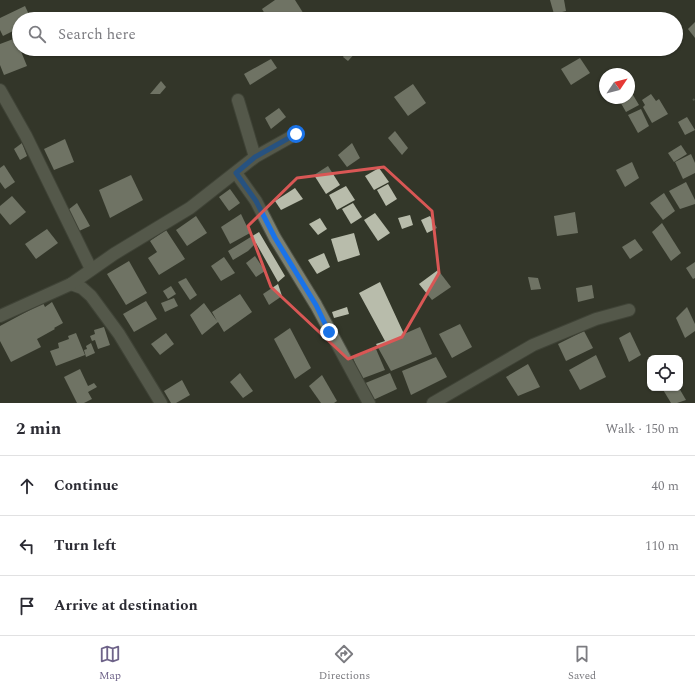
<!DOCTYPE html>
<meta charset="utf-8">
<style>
:root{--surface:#fff;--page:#f2f2f3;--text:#2b2b33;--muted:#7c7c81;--line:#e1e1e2;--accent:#6e6389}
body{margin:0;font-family:Spectral,serif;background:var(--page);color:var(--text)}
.controls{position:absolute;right:12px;bottom:12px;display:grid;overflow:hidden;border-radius:8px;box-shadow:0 1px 3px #0004}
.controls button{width:36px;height:36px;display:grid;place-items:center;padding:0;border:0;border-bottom:1px solid var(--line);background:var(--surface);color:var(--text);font:20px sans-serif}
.compass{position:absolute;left:599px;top:68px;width:36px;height:36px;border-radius:50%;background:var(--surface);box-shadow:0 1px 3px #0004;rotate:55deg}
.stop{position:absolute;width:12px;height:12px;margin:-9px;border:3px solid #1a73e8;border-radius:50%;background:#fff}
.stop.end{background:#1a73e8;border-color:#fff;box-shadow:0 1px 4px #0008}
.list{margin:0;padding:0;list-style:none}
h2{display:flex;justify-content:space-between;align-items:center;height:52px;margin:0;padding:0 16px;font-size:17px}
h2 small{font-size:13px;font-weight:400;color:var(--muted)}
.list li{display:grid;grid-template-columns:26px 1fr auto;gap:12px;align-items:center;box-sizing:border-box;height:60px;padding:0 16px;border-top:1px solid var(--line)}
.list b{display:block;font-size:15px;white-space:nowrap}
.list em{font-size:13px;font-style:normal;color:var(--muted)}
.icon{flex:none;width:22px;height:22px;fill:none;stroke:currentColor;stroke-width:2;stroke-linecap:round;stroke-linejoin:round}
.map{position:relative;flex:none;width:695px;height:403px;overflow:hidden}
.search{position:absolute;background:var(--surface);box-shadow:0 1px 3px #0004;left:12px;right:12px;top:12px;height:44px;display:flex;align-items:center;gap:10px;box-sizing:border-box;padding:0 14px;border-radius:22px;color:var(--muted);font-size:15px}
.sheet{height:232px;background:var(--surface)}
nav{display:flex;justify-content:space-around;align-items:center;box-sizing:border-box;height:56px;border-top:1px solid var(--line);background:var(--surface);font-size:11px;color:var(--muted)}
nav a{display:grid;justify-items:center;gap:2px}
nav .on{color:var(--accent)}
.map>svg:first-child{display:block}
</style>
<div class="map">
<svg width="695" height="403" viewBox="0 0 695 403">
<rect width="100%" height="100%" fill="#333729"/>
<!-- building -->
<g fill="#b8bcab">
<polygon points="275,0 295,0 307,19 268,19 262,9"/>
<polygon points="550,0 564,0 566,11 554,14"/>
<polygon points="25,6 31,19 19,19 19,28 3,36 0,30 0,18"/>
<polygon points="695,22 695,38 688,29"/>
<polygon points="16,38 19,49 20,49 27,66 4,75 0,65 0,44"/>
<polygon points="348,49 355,49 357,51 348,61 343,57"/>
<polygon points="580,58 590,73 571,85 561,69"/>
<polygon points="271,59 277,68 250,85 244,74"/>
<polygon points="161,81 166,87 160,94 150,94"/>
<polygon points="413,84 426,103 408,116 394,97"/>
<polygon points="630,90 639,105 626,112 618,98 629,98 629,91"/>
<polygon points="651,94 656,101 659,99 668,114 652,123 643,107 645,105 642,100"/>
<polygon points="279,108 286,117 271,129 265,118"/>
<polygon points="641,109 649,126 638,133 628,115"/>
<polygon points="687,117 695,130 685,135 678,122"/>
<polygon points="395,131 408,148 402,155 388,138"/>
<polygon points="65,139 74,162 54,170 44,149"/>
<polygon points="22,143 27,156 20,160 14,149"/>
<polygon points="352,143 360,158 347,167 338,155"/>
<polygon points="681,145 687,154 674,162 668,153"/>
<polygon points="691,154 695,163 695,173 683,179 675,162"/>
<polygon points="632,162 639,178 625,187 616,170"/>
<polygon points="4,165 15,182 5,189 0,182 0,168"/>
<polygon points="328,166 340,185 326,194 314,175"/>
<polygon points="379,168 389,182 374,190 365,176"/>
<polygon points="131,175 143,200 110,218 99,190"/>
<polygon points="686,182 695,200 695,204 680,209 669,191"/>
<polygon points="388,184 397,199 386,206 377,190"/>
<polygon points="346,186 355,200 337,210 329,195"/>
<polygon points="295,188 303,199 281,210 275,201"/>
<polygon points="230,189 240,203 229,211 219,197"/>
<polygon points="664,193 675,211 663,220 650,203"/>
<polygon points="12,196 26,212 10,225 0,213 0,206"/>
<polygon points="77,203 90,226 79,231 68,210"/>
<polygon points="353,203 362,217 351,224 342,209"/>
<polygon points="575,212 578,233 557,236 554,216"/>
<polygon points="375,213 390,233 378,241 364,220"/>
<polygon points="241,214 250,233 230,244 221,227"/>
<polygon points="410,215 413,225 402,229 398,218"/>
<polygon points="196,216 207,233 187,246 176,230"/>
<polygon points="430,216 437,228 427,233 421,220"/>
<polygon points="320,218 327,229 318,235 309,224"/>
<polygon points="662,223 681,253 671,261 652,232"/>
<polygon points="47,229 58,243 36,259 25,244"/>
<polygon points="166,230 185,259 159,275 148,258 157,252 150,241"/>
<polygon points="259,232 285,276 278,282 256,243 248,251 233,260 228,251"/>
<polygon points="354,233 360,255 338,262 331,239"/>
<polygon points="635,239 643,250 630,259 622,247"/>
<polygon points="324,253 330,267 317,274 308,260"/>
<polygon points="255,256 265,271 256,277 246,263"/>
<polygon points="224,257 235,273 221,281 211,266"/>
<polygon points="129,261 147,293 126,305 107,274"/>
<polygon points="695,262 695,278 693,279 686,268"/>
<polygon points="438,270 451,287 432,300 419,284"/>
<polygon points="528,277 538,278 541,289 531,290"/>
<polygon points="186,278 197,295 190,300 178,282"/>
<polygon points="380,282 404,334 420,327 432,354 391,371 376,344 385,341 359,293"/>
<polygon points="278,284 282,296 269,305 263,294"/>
<polygon points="592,285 594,298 578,302 576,288"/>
<polygon points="171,286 176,294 168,299 163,291"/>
<polygon points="240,294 252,312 224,332 218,322 202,335 190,315 204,303 217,321 212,312"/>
<polygon points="174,298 178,306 165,312 161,303"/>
<polygon points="146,301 157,319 134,332 123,314"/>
<polygon points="52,302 63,323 54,328 55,329 37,339 41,347 11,362 0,341 0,326 43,303 45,307"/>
<polygon points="347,307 349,314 334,318 332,312"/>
<polygon points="687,307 695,324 695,331 685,338 676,318"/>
<polygon points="460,324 472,347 452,358 439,334"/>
<polygon points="104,327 110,345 98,349 95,340 92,341 90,336 95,334 94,330"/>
<polygon points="290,328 311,368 295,379 274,339"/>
<polygon points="584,331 593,348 566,361 558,344"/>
<polygon points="630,332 641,355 629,362 619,338"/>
<polygon points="76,333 85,355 56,366 50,351 59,348 58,343 69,339 68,336"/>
<polygon points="166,333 174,344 160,355 151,344"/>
<polygon points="91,343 95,353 86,357 84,350 87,349 86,346"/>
<polygon points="376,349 385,370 361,379 353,358"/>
<polygon points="596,355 606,377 580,390 569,370"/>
<polygon points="436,357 447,377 411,395 402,371"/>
<polygon points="528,364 540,387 518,396 506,377"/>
<polygon points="80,369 88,386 94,383 97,387 88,392 92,399 84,403 77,403 64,377"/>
<polygon points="240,373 253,391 243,398 230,382"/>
<polygon points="390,373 397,389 371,401 363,384"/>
<polygon points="322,375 337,401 334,403 321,403 309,386"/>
<polygon points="182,380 190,395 176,403 171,403 164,391"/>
<polygon points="662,388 679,388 686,400 677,403 671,403"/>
</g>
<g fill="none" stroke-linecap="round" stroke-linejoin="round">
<!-- minor casing -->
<g stroke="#4f5246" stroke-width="14">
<g id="minor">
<polyline points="0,90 26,136 91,269"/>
<polyline points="238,100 255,157"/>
<polyline points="236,173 256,201 275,238 316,305 369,403"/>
<polyline points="71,284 82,288 91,296 119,334 161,403"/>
<polyline points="0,316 71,284 114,254 190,208 255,157 296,134"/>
<polyline points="433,403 533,345 596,319 629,310"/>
</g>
</g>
<!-- path -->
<polyline stroke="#72766a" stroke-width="2" stroke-dasharray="2 2" stroke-linecap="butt" points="693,99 695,101"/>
<!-- minor -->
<use href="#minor" stroke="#7c8071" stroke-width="12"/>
</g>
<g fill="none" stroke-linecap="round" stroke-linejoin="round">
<!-- route -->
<polyline stroke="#1a73e8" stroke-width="5" points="296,134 255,157 236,173 256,201 275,238 316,305 329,332"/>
</g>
<!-- marked area -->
<path d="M0 0H695V403H0ZM384,167L432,211L439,273L402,337L348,359L271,287L248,226L297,178Z" fill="#333729" fill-opacity=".55" fill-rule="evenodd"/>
<path fill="none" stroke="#d95755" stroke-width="3" stroke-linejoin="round" d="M384,167L432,211L439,273L402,337L348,359L271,287L248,226L297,178Z"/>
</svg>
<div class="controls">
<button><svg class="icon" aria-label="locate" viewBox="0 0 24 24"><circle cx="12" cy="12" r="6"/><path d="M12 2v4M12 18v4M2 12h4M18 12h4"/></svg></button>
</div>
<svg class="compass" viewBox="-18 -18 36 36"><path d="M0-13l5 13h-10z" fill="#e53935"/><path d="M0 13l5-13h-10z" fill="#7c7c81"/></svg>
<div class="stop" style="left:296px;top:134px"></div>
<div class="stop end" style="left:329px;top:332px"></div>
<div class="search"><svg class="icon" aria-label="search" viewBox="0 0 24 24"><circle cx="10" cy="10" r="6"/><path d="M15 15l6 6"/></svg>Search here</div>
</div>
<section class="sheet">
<h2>2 min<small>Walk · 150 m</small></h2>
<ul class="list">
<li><svg class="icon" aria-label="ahead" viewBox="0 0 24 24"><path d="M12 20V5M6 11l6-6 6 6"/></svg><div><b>Continue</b></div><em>40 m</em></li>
<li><svg class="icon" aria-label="left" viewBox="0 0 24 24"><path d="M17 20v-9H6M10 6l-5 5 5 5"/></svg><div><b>Turn left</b></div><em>110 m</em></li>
<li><svg class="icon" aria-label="arrive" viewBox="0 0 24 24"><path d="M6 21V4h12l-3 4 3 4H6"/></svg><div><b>Arrive at destination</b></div></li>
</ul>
</section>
<nav>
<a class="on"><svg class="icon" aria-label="map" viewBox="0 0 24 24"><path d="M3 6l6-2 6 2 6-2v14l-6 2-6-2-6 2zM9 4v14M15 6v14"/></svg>Map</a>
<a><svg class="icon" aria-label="directions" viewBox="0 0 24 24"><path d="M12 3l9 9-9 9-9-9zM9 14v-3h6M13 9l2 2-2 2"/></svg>Directions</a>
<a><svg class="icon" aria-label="saved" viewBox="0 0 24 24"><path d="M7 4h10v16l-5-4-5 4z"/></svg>Saved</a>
</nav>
